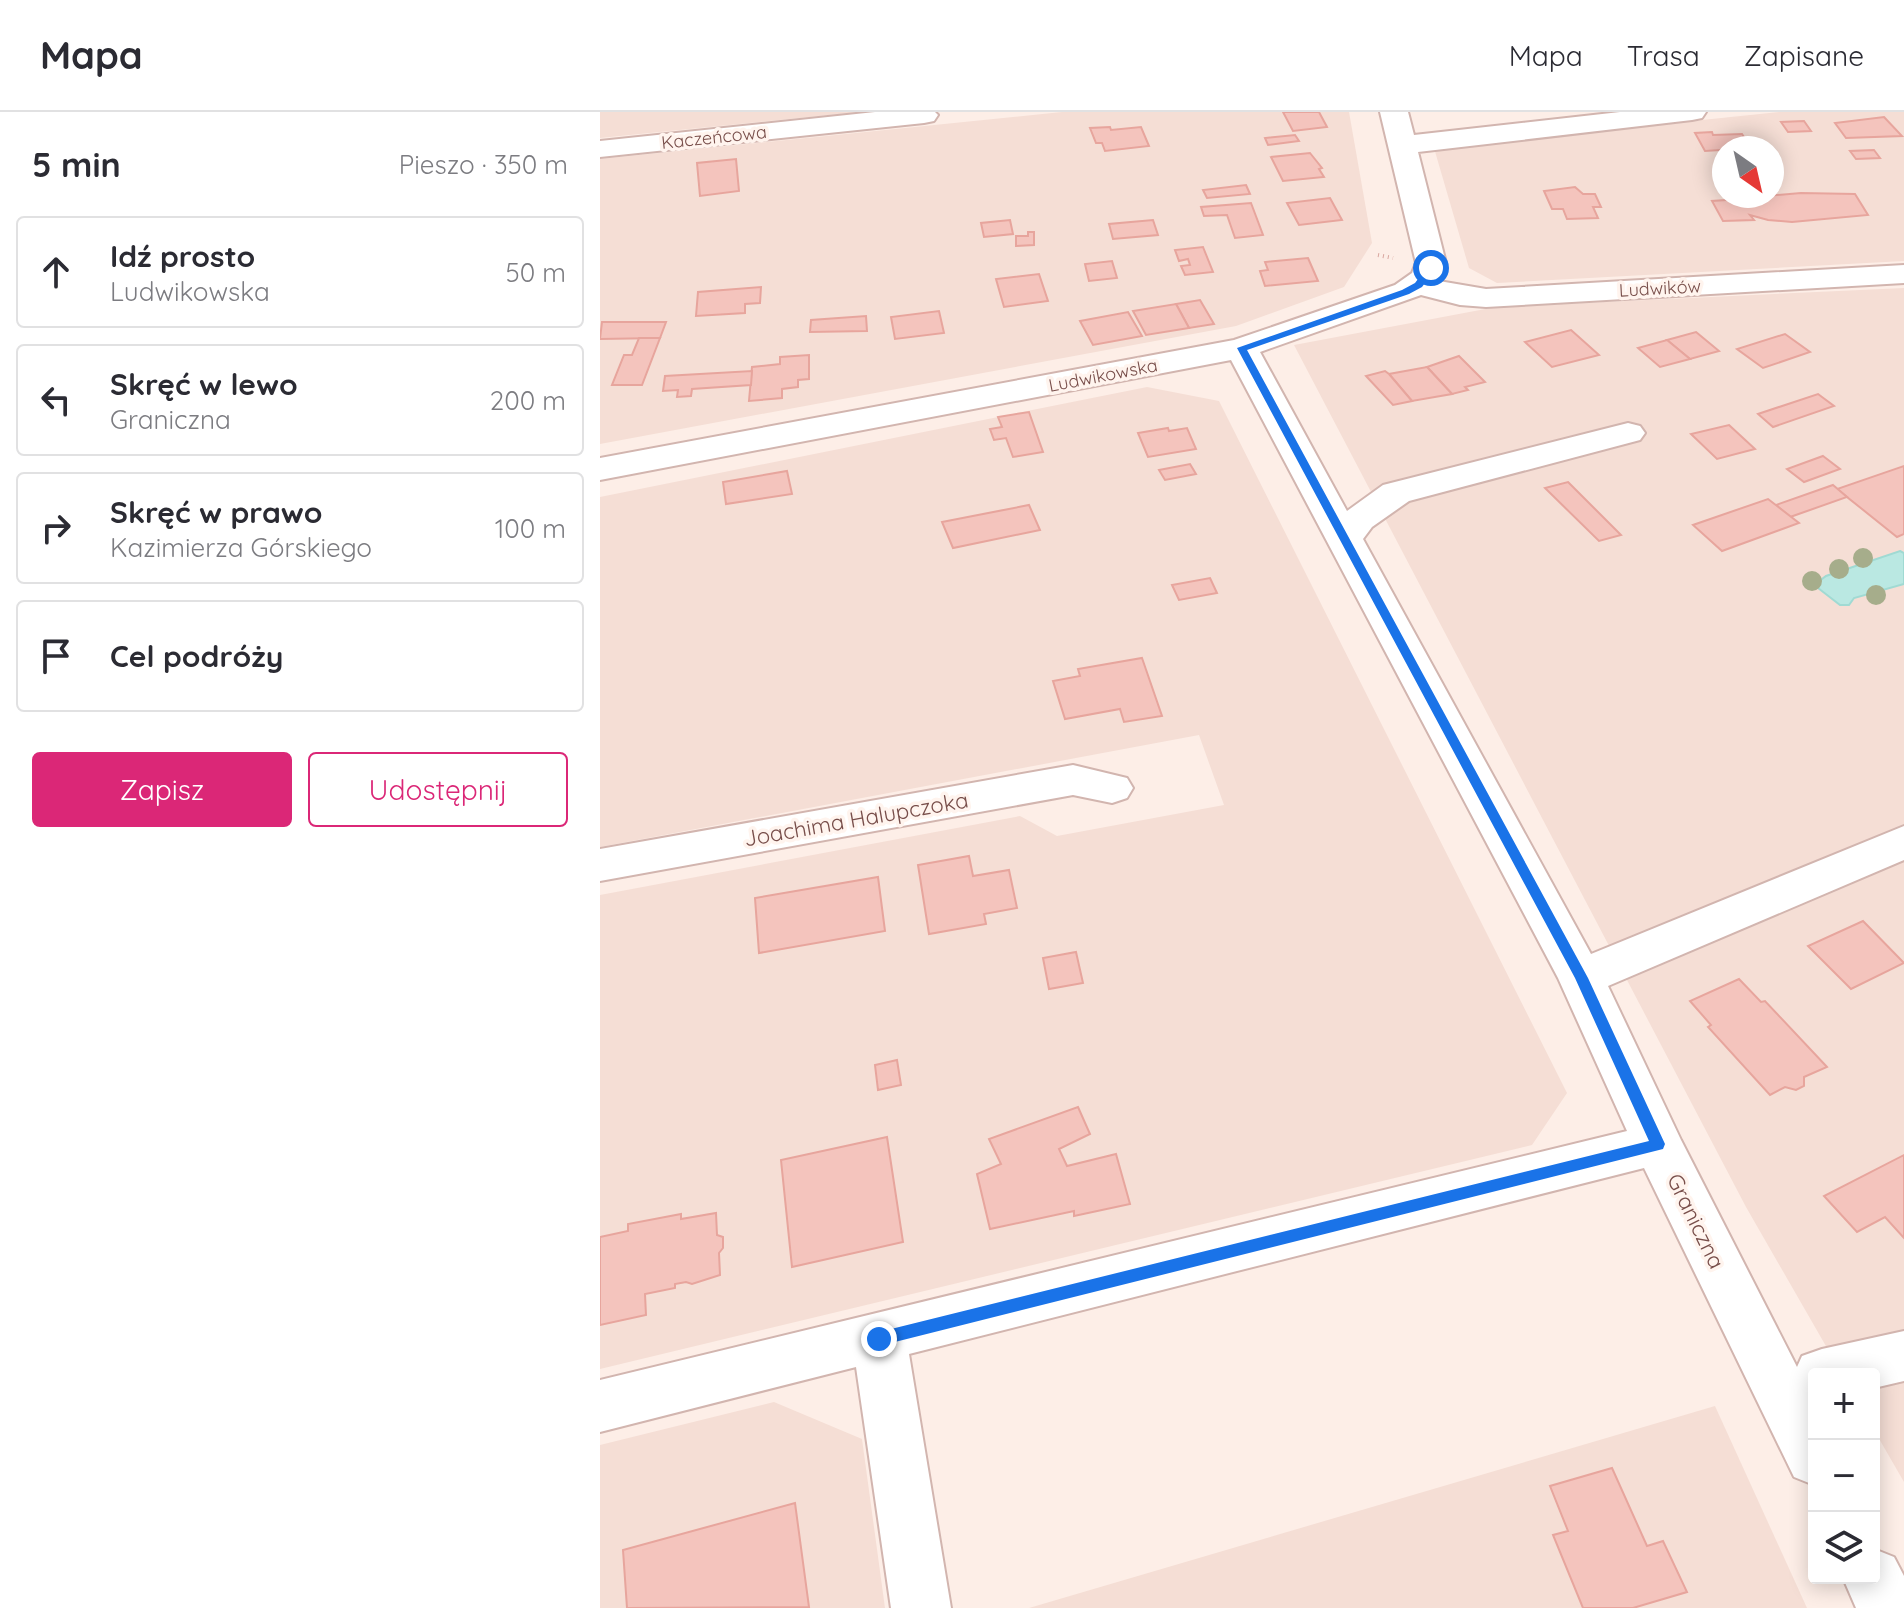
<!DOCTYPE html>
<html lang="pl">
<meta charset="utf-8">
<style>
:root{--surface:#fff;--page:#f7f7f7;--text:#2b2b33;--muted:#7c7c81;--line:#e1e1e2;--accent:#db2777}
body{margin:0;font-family:Quicksand,sans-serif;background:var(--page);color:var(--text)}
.controls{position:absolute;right:24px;bottom:24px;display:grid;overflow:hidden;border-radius:8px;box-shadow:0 4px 20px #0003}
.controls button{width:72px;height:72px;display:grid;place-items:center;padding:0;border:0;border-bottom:2px solid var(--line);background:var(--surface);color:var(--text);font:40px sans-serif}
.compass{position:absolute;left:1112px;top:24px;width:72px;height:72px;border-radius:50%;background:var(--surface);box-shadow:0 4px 20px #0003;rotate:146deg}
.stop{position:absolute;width:24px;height:24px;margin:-18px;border:6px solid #1a73e8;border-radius:50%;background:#fff}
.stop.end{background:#1a73e8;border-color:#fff;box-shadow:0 2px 8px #0008}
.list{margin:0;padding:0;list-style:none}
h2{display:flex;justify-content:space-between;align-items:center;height:104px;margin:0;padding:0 32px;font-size:34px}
h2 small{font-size:26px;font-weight:400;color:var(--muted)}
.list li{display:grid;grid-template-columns:52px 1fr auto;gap:24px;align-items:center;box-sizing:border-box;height:112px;margin:0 16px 16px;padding:0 16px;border:2px solid var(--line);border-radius:8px}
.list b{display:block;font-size:30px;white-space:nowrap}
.list p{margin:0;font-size:26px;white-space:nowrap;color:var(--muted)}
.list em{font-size:26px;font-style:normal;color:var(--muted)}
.actions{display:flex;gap:16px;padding:24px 32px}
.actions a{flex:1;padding:18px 0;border:2px solid var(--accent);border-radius:8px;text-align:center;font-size:28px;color:var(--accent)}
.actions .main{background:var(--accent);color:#fff}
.icon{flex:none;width:44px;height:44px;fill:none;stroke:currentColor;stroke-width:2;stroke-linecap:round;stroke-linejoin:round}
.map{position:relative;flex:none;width:1304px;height:1496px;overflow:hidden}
header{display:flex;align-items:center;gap:48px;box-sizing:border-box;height:112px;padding:0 40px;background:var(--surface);border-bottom:2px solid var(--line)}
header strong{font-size:38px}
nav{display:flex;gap:44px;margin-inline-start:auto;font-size:28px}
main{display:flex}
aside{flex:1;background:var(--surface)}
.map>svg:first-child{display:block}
</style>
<header>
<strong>Mapa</strong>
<nav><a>Mapa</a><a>Trasa</a><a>Zapisane</a></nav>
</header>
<main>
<aside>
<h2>5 min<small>Pieszo · 350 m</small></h2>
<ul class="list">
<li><svg class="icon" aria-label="ahead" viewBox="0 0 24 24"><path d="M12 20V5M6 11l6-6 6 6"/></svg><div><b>Idź prosto</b><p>Ludwikowska</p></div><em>50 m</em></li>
<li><svg class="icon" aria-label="left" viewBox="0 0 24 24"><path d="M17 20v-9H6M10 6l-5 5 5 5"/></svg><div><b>Skręć w lewo</b><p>Graniczna</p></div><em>200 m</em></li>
<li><svg class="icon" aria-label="right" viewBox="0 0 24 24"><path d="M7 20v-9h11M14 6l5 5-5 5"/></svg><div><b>Skręć w prawo</b><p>Kazimierza Górskiego</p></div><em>100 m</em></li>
<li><svg class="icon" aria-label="arrive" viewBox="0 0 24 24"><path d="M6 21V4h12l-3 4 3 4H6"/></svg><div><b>Cel podróży</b></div></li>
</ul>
<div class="actions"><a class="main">Zapisz</a><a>Udostępnij</a></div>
</aside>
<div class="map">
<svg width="1304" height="1496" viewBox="0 0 1304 1496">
<rect width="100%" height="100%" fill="#fdeee7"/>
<!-- residential -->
<g fill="#f5ded5" fill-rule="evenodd">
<polygon points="0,0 259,0 0,26"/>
<polygon points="462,0 749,0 772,131 744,175 636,214 0,332 0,47"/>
<path d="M1179,0H1304V149L897,171L869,156L834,36ZM1124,36H1172V84H1124Z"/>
<polygon points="1304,176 1304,1370 1274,1318 1274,1262 1242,1262 1146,1095 694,233 896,195"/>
<polygon points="547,275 619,289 967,981 932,1033 0,1257 0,783 420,704 457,724 624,693 599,623 0,735 0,385"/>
<polygon points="174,1290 262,1327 285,1496 0,1496 0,1333"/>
<polygon points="1115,1294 1207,1496 429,1496"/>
</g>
<!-- water -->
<polygon fill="#bae8e2" stroke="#a0dad3" stroke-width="2" points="1300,439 1304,441 1304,472 1254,486 1249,493 1240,493 1218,476 1217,471 1226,464"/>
<!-- building -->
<g fill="#f4c4bd" stroke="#e7a59d" stroke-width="2">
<polygon points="683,0 719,0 727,15 693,19"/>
<polygon points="1284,5 1302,24 1246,26 1235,11"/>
<polygon points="1204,9 1211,19 1188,20 1181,10"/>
<polygon points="510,15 511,18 541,15 549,34 505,39 502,31 496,31 490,16"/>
<polygon points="1112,20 1113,23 1142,22 1151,36 1105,39 1095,21"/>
<polygon points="695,23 699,29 668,33 665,26"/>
<polygon points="1274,38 1280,46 1256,47 1250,39"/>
<polygon points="710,41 722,56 719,57 724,65 683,69 671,45"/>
<polygon points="136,47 139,79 100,84 97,51"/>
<polygon points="646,73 650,82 607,86 603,78"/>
<polygon points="975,75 983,82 995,82 1001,95 993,95 998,106 967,107 963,97 952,97 944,79"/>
<polygon points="1201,81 1255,82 1268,103 1192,110 1168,108 1150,103 1154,108 1123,109 1112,89 1142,87 1144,92 1157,91 1153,85"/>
<polygon points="730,86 742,108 699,113 687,91"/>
<polygon points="651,91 663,123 635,126 627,103 604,104 601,95"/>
<polygon points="410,108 413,122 384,125 381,111"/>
<polygon points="553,108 558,123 513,127 509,112"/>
<polygon points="428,120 434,120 434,133 416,134 416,124 428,124"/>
<polygon points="603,135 613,160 585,163 581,154 590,153 588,147 579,149 575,138"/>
<polygon points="708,146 718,169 665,174 660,159 668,158 665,150"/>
<polygon points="512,149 517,166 489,169 485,152"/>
<polygon points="439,162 448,189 404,195 396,167"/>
<polygon points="161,175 160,191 145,192 145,201 96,204 98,180"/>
<polygon points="600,188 614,212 589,216 576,192"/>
<polygon points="576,192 589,216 546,223 533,199"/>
<polygon points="339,199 344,221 295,227 291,205"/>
<polygon points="528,200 542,224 493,233 480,209"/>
<polygon points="266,204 267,219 210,220 211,208"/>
<polygon points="2,210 66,210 60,226 0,227"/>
<polygon points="971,218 999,243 952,255 925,230"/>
<polygon points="1096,220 1119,239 1090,247 1067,228"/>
<polygon points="1185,222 1210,240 1163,256 1137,237"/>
<polygon points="39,226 60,226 42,273 12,273 24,243 32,243"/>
<polygon points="1067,228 1090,247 1060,255 1038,236"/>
<polygon points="209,243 209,267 198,268 198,275 182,277 182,286 149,289 152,255 180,252 180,245"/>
<polygon points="859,244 885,270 865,275 868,278 852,282 827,255"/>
<polygon points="827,255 852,282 812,289 789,262"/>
<polygon points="152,259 151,273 92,277 91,284 77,285 78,278 63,279 65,264"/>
<polygon points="785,259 789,262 812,289 793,293 766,264"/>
<polygon points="1218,282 1234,294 1173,315 1158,302"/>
<polygon points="429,300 443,340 413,345 406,326 394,328 390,317 402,315 398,305"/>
<polygon points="1129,313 1155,337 1117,347 1091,322"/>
<polygon points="568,316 569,319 587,316 596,337 548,345 538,321"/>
<polygon points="1223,344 1240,357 1204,370 1187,357"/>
<polygon points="590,352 596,362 565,368 559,358"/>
<polygon points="1304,354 1304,422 1297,425 1237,377"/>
<polygon points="187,359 192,382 126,392 123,370"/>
<polygon points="968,370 1021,423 999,429 945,376"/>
<polygon points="1233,373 1247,385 1190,405 1176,393"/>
<polygon points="1168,387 1199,411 1122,439 1093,413"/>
<polygon points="429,393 440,418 353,436 342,410"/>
<polygon points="610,466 617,481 579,488 572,473"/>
<polygon points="542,546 562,604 524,610 520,597 465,607 453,569 480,564 478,557"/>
<polygon points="369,744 373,764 409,758 417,796 384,802 386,812 329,822 318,753"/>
<polygon points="278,765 285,819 159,841 155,786"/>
<polygon points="1263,809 1304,851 1251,877 1208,834"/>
<polygon points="476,840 483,871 449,877 443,846"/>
<polygon points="1139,867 1161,890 1165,889 1227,955 1204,965 1204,974 1196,978 1185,975 1170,983 1108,915 1111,913 1090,889"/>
<polygon points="297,948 301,973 278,978 275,953"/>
<polygon points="478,995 490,1022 459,1037 467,1054 516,1042 530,1092 474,1104 474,1099 390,1117 377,1062 401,1052 389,1027"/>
<polygon points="287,1025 303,1130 192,1155 181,1048"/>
<polygon points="1304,1043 1304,1126 1285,1105 1257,1120 1224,1084"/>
<polygon points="116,1101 117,1123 123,1125 123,1136 119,1141 120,1163 92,1172 86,1170 75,1172 75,1176 45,1182 46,1203 0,1213 0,1125 28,1119 28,1112 81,1102 81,1107"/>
<polygon points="1012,1356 1047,1434 1063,1429 1087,1480 1033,1496 983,1496 953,1423 968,1419 950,1374"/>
<polygon points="195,1391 209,1495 27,1496 23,1438"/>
</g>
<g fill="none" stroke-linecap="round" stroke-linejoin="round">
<!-- minor casing -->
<g stroke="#d2b5af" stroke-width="4">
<g id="minor">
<polygon points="275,0 335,0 338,3 334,9 324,11 0,45 0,29"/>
<polygon points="780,0 808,0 814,23 1020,0 1106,0 1102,6 1092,8 818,40 846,151 839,169 886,177 1304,153 1304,171 886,195 860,193 821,183 660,240 747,399 783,373 1028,311 1040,314 1045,321 1040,328 809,389 772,415 763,427 991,842 1304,714 1304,748 1008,874 1081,1028 1197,1255 1202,1244 1222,1237 1304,1219 1304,1269 1274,1276 1274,1262 1214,1262 1214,1373 1194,1365 1044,1056 309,1242 351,1496 291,1496 256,1255 0,1320 0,1268 1027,1019 958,866 631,248 0,368 0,346 634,228 795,173 812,161 816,151"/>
<polygon points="473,653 527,666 533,676 527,686 512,691 473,683 0,769 0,737"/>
<polygon points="1274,1437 1294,1445 1304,1464 1304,1496 1256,1496 1243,1466 1274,1466"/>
</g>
</g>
<!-- path -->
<polyline stroke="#d9a7a0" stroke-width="4" stroke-dasharray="1 4" stroke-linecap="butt" points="778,143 793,146"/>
<!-- minor -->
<use href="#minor" fill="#fff" fill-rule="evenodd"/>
</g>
<!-- trees -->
<g fill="#a6ad8b">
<circle cx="1263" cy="446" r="10"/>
<circle cx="1239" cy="457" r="10"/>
<circle cx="1212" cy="469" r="10"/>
<circle cx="1276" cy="483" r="10"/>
</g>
<!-- route -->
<polygon fill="#1a73e8" points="828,154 836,156 822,175 809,182 647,238 988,866 1065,1032 1063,1037 279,1234 273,1232 273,1222 279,1220 1049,1029 975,866 637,236 802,178 815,171"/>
<g text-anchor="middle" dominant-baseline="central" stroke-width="7" stroke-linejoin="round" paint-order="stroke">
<!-- far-street labels -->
<g font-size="18" fill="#784e4a" stroke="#fff4ee">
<text transform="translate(114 25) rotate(-6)">Kaczeńcowa</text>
<text transform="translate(1060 176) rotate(-3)">Ludwików</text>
<text transform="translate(503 263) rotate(-11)">Ludwikowska</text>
</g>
<!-- street labels -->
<g font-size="22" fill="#784e4a" stroke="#fff4ee">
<text transform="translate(256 707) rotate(-10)">Joachima Halupczoka</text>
<text transform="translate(1096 1109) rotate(64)">Graniczna</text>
</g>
</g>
</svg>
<div class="controls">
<button>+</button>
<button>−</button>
<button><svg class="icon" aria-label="layers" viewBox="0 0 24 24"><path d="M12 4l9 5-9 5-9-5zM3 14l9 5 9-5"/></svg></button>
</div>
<svg class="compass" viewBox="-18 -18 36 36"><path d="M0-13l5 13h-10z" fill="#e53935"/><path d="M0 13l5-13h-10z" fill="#7c7c81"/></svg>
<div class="stop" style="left:831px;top:156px"></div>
<div class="stop end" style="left:279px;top:1227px"></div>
</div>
</main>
